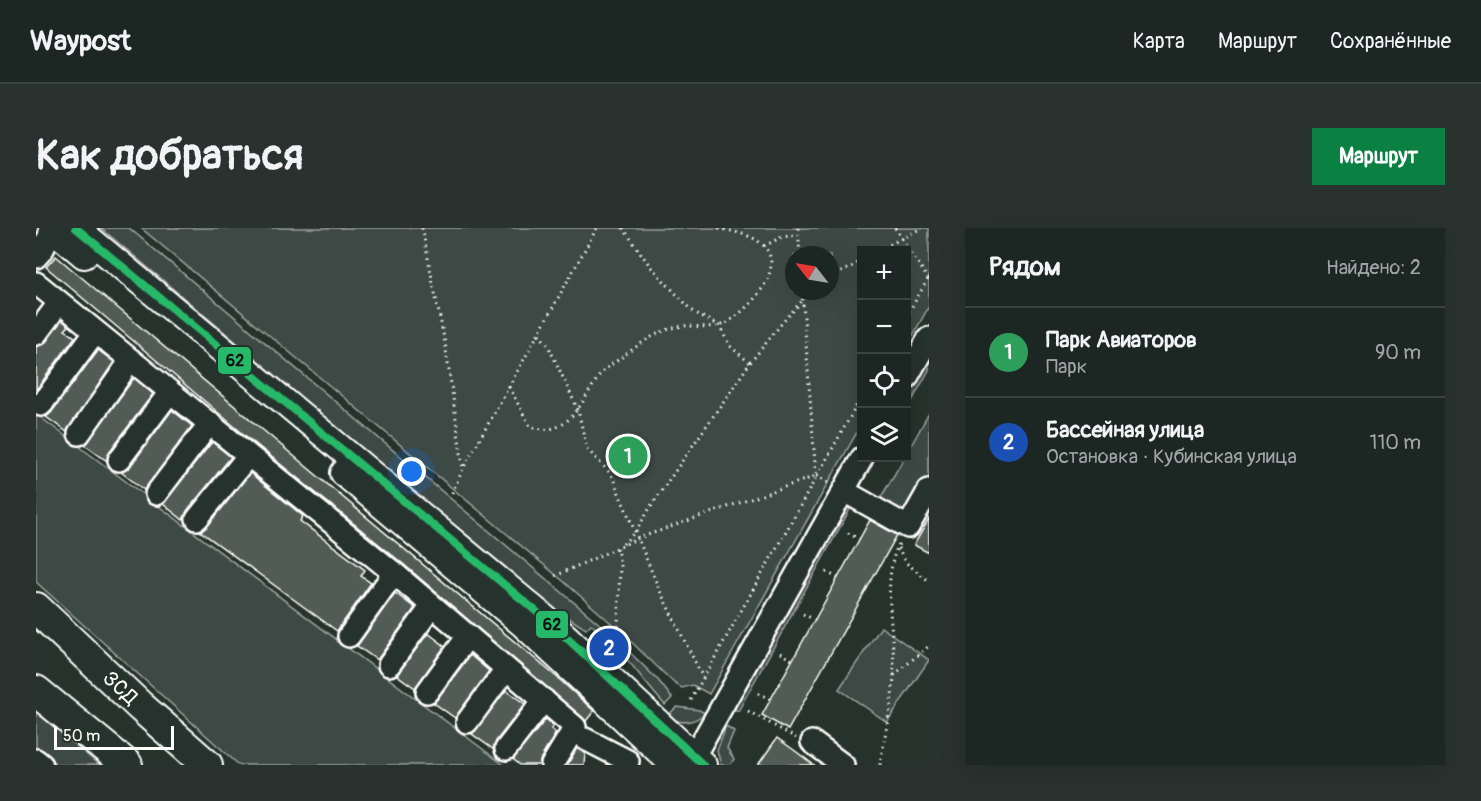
<!DOCTYPE html>
<html lang="ru">
<meta charset="utf-8">
<style>
:root{--surface:#1c2622;--page:#29322f;--text:#f1f3f6;--muted:#a0a5a5;--line:#3a4340;--accent:#0b8043}
body{margin:0;font-family:Pangolin,sans-serif;background:var(--page);color:var(--text)}
.controls{position:absolute;right:18px;top:18px;display:grid;overflow:hidden;border-radius:0px;box-shadow:0 6px 24px #0002}
.controls button{width:54px;height:54px;display:grid;place-items:center;padding:0;border:0;border-bottom:2px solid var(--line);background:var(--surface);color:var(--text);font:30px sans-serif}
.compass{position:absolute;left:749px;top:18px;width:54px;height:54px;border-radius:50%;background:var(--surface);box-shadow:0 6px 24px #0002;rotate:301deg}
.scale{position:absolute;left:18px;bottom:15px;width:120px;box-sizing:border-box;padding-left:6px;border:3px solid #fff;border-top:0;font-size:16px;line-height:21px;white-space:nowrap;color:#fff;-webkit-text-stroke:4px #26332d;paint-order:stroke}
.you{position:absolute;left:376px;top:244px;width:21px;height:21px;margin:-15px;border:4px solid #fff;border-radius:50%;background:#1a73e8;box-shadow:0 0 0 9px #1a73e833}
.badge{display:grid;place-items:center;width:39px;height:39px;border-radius:50%;background:var(--accent);color:#fff;font-size:20px;font-weight:700}
.pin{position:absolute;translate:-50% -50%;border:3px solid #fff;box-shadow:0 2px 6px #0006}
.list{margin:0;padding:0;list-style:none}
h2{display:flex;justify-content:space-between;align-items:center;height:78px;margin:0;padding:0 24px;font-size:26px}
h2 small{font-size:20px;font-weight:400;color:var(--muted)}
.list li{display:grid;grid-template-columns:39px 1fr auto;gap:18px;align-items:center;box-sizing:border-box;height:90px;padding:0 24px;border-top:2px solid var(--line)}
.list b{display:block;font-size:22px;white-space:nowrap}
.list p{margin:0;font-size:20px;white-space:nowrap;color:var(--muted)}
.list em{font-size:20px;font-style:normal;color:var(--muted)}
.icon{flex:none;width:33px;height:33px;fill:none;stroke:currentColor;stroke-width:2;stroke-linecap:round;stroke-linejoin:round}
.map{position:relative;flex:none;width:893px;height:537px;overflow:hidden;border-radius:0px}
header{display:flex;align-items:center;gap:36px;box-sizing:border-box;height:84px;padding:0 30px;background:var(--surface);border-bottom:2px solid var(--line)}
header strong{font-size:28px}
nav{display:flex;gap:33px;margin-inline-start:auto;font-size:21px}
.intro{display:flex;align-items:center;justify-content:space-between;box-sizing:border-box;height:144px;padding:0 36px}
h1{margin:0;font-size:42px}
.button{padding:15px 27px;border-radius:0px;background:var(--accent);color:#fff;font-size:21px;font-weight:700}
main{display:flex;gap:36px;padding:0 36px}
aside{flex:1;background:var(--surface);border-radius:0px;box-shadow:0 6px 24px #0002}
.map>svg:first-child{display:block}
</style>
<header>
<strong>Waypost</strong>
<nav><a>Карта</a><a>Маршрут</a><a>Сохранённые</a></nav>
</header>
<div class="intro"><h1>Как добраться</h1><a class="button">Маршрут</a></div>
<main>
<div class="map">
<svg width="893" height="537" viewBox="0 0 893 537">
<rect width="100%" height="100%" fill="#26332d"/>
<filter id="ink" filterUnits="userSpaceOnUse"><feTurbulence type="fractalNoise" baseFrequency=".0167" numOctaves="2"/><feDisplacementMap in="SourceGraphic" scale="12" xChannelSelector="R" yChannelSelector="G"/><feConvolveMatrix kernelMatrix="1 2 1 2 8 2 1 2 1" color-interpolation-filters="sRGB"/></filter>
<g filter="url(#ink)">
<!-- green -->
<g fill="#3e4944" stroke="#9ea4a2" stroke-width="1.5" fill-rule="evenodd">
<polygon points="65,0 93,0 573,404 568,408 555,396 550,401 509,375"/>
<path d="M105,0H893V78L871,118L870,22H826L825,197L673,466L657,457L646,460L639,456L582,401L526,352ZM758,27H794V63H758Z"/>
<polygon points="893,129 893,142 871,182 871,169"/>
<polygon points="893,185 893,248 871,286 844,271 868,230 870,230 871,225"/>
<polygon points="0,186 468,537 203,537 0,354"/>
<polygon points="810,274 818,274 702,483 696,480"/>
<polygon points="845,399 893,432 851,494 803,461"/>
<path d="M578,409L622,452L636,470L629,477C609,456 595,433 574,413Z"/>
<path d="M641,479L663,482L669,485C657,496 645,497 631,488Z"/>
<polygon points="0,484 63,537 18,537 0,522"/>
<polygon points="690,498 698,503 691,520 698,531 694,537 685,537 681,522"/>
</g>
<!-- building -->
<g fill="#515c57" stroke="#fff" stroke-width="1.5">
<polygon points="20,28 523,451 558,483 550,493 366,335 211,209 10,39"/>
<polygon points="26,92 33,98 29,102 39,109 0,162 0,119 10,114"/>
<polygon points="62,122 78,134 31,204 10,189 15,185"/>
<polygon points="98,150 117,166 73,224 71,233 49,217"/>
<polygon points="136,182 156,198 108,262 85,244 93,240"/>
<polygon points="176,214 195,229 151,283 147,292 127,276"/>
<polygon points="214,245 267,288 264,293 329,342 325,348 335,355 301,403 164,303 171,299"/>
<polygon points="893,291 893,325 878,317"/>
<polygon points="834,292 861,307 752,502 726,487"/>
<polygon points="359,365 379,380 341,432 321,418"/>
<polygon points="392,405 409,418 379,460 361,447"/>
<polygon points="434,427 453,443 419,490 398,475"/>
<polygon points="470,462 489,476 460,513 457,521 436,506"/>
<polygon points="510,491 518,498 515,501 520,505 505,530 503,537 484,537 477,531"/>
<polygon points="741,510 758,522 778,537 722,537"/>
<polygon points="541,520 549,525 548,537 531,537"/>
</g>
<g fill="none" stroke-linecap="round" stroke-linejoin="round">
<!-- minor casing -->
<g stroke="#fff" stroke-width="26">
<g id="minor">
<polyline points="0,29 7,21 17,0"/>
<polyline points="0,55 358,345 539,499 516,537"/>
<polyline points="0,106 23,75"/>
<polyline points="870,151 893,110"/>
<polyline points="5,177 59,104"/>
<polyline points="43,206 95,132"/>
<polyline points="83,232 134,164"/>
<polyline points="808,263 872,299 893,262"/>
<polyline points="120,266 174,195"/>
<polyline points="161,291 212,228"/>
<polyline points="313,408 358,345"/>
<polyline points="353,437 396,378"/>
<polyline points="391,464 432,408"/>
<polyline points="431,494 470,441"/>
<polyline points="549,511 592,533 591,537"/>
<polyline points="776,514 807,537"/>
<polyline points="470,521 508,472"/>
<polyline points="0,532 6,537"/>
<polyline points="653,537 826,230"/>
</g>
</g>
<!-- major casing -->
<g stroke="#fff" stroke-width="30">
<g id="major">
<polyline points="16,0 48,27"/>
<polyline points="40,0 519,399 667,537"/>
<polyline points="308,245 487,396 638,537"/>
</g>
</g>
<!-- highway casing -->
<g stroke="#fff" stroke-width="34">
<g id="highway">
<polyline points="0,380 105,479 171,537"/>
<polyline points="0,463 91,537"/>
</g>
</g>
<!-- path -->
<g stroke="#fff" stroke-width="3" stroke-dasharray="1.5 4.5" stroke-linecap="butt">
<polyline points="386,0 409,115 427,239"/>
<polyline points="587,0 614,38 644,70 658,84 683,98 694,118 714,135"/>
<polyline points="762,0 764,27"/>
<polyline points="859,0 893,52"/>
<polyline points="728,18 746,9 762,7"/>
<polyline points="843,22 886,0"/>
<polyline points="794,50 826,33"/>
<polyline points="870,89 892,51"/>
<polyline points="503,106 512,117 542,182 551,221 575,246 623,361 667,450"/>
<path d="M473,159L494,198C533,213 546,171 564,147C570,139 581,133 589,127C606,114 627,99 650,98C663,98 678,101 690,95C711,83 751,43 728,18C716,6 698,4 682,0"/>
<polyline points="780,248 793,255"/>
<polyline points="416,265 427,241 561,0"/>
<polyline points="812,305 823,311"/>
<polyline points="587,316 600,303 615,278 714,135 746,95 775,63"/>
<polyline points="862,320 869,334 893,353"/>
<polyline points="790,344 802,350"/>
<polyline points="519,348 603,310 780,248 766,63"/>
<polyline points="767,386 779,392"/>
<polyline points="578,403 582,398 584,338 581,320"/>
<polyline points="744,425 756,432"/>
<polyline points="858,447 893,418"/>
<polyline points="722,465 734,471"/>
<polyline points="655,472 826,168"/>
<polyline points="712,483 760,510"/>
<path d="M844,537C848,508 857,475 858,446C859,408 844,348 864,314"/>
</g>
<!-- minor -->
<use href="#minor" stroke="#26332d" stroke-width="21"/>
<!-- major -->
<use href="#major" stroke="#26332d" stroke-width="26"/>
<!-- highway -->
<use href="#highway" stroke="#26332d" stroke-width="30"/>
<!-- bus-1 casing -->
<g stroke="#26332d" stroke-width="12">
<polyline id="bus-1" points="40,0 519,399 667,537"/>
</g>
<!-- bus-1 -->
<use href="#bus-1" stroke="#26b969" stroke-width="8"/>
</g>
</g>
<g text-anchor="middle" dominant-baseline="central" stroke-width="4.5" stroke-linejoin="round" paint-order="stroke">
<!-- street labels -->
<g font-size="21" fill="#fff" stroke="#26332d">
<text transform="translate(84 460) rotate(43)">ЗСД</text>
</g>
</g>
<g stroke="#26332d" stroke-width="2">
<rect x="181" y="118" width="35" height="29" rx="6" fill="#26b969"/>
<rect x="499" y="382" width="34" height="29" rx="6" fill="#26b969"/>
</g>
<g font-size="16" text-anchor="middle" font-weight="bold" fill="#111">
<text x="199" y="138">62</text>
<text x="516" y="402">62</text>
</g>
</svg>
<div class="controls">
<button>+</button>
<button>−</button>
<button><svg class="icon" aria-label="locate" viewBox="0 0 24 24"><circle cx="12" cy="12" r="6"/><path d="M12 2v4M12 18v4M2 12h4M18 12h4"/></svg></button>
<button><svg class="icon" aria-label="layers" viewBox="0 0 24 24"><path d="M12 4l9 5-9 5-9-5zM3 14l9 5 9-5"/></svg></button>
</div>
<svg class="compass" viewBox="-18 -18 36 36"><path d="M0-13l5 13h-10z" fill="#e53935"/><path d="M0 13l5-13h-10z" fill="#a0a5a5"/></svg>
<div class="scale">50 m</div>
<div class="you"></div>
<div class="pin badge" style="left:592px;top:228px;background:#2e9e5b">1</div>
<div class="pin badge" style="left:573px;top:420px;background:#1a4fb4">2</div>
</div>
<aside>
<h2>Рядом<small>Найдено: 2</small></h2>
<ul class="list">
<li><span class="badge" style="background:#2e9e5b">1</span><div><b>Парк Авиаторов</b><p>Парк</p></div><em>90 m</em></li>
<li><span class="badge" style="background:#1a4fb4">2</span><div><b>Бассейная улица</b><p>Остановка · Кубинская улица</p></div><em>110 m</em></li>
</ul>
</aside>
</main>
